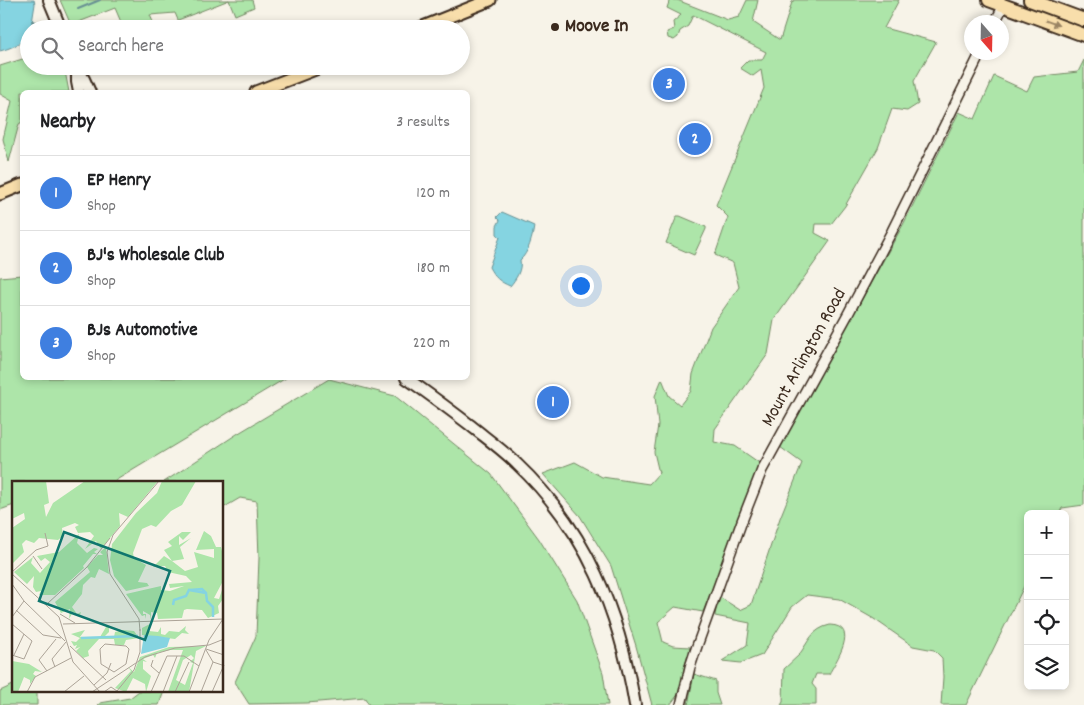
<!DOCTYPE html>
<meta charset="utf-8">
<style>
:root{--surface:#fff;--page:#f2f2f2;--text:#202124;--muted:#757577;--line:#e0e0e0;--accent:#0b8043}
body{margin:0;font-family:Dekko,sans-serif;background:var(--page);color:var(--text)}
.controls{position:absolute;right:15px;bottom:15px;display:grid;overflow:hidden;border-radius:8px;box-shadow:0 2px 8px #0003}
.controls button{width:45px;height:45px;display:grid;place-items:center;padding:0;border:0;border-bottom:1px solid var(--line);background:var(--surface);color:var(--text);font:25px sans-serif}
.compass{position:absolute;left:964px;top:15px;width:45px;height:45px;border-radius:50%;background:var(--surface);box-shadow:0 2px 8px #0003;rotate:160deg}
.you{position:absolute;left:580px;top:285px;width:18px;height:18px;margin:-12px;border:4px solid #fff;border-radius:50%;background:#1a73e8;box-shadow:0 0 0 8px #1a73e833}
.badge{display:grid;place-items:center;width:32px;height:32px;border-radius:50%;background:var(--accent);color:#fff;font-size:16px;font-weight:700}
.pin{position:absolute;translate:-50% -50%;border:2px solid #fff;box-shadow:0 1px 5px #0006}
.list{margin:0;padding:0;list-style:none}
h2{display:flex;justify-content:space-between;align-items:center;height:65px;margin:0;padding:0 20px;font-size:21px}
h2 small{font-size:16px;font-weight:400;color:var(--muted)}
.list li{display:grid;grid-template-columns:32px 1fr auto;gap:15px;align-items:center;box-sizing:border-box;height:75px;padding:0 20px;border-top:1px solid var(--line)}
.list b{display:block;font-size:19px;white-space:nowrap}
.list p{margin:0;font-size:16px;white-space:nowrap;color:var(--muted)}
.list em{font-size:16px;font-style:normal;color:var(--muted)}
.icon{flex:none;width:28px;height:28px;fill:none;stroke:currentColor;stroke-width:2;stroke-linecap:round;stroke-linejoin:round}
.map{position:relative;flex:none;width:1084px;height:705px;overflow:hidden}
.search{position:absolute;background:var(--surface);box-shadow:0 2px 8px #0003;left:20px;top:20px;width:450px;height:55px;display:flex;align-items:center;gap:12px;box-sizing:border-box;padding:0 18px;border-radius:28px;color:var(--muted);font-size:19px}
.panel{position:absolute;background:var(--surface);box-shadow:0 2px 8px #0003;left:20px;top:90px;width:450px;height:290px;border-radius:8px}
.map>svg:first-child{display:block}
</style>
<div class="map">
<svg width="1084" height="705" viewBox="0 0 1084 705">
<rect width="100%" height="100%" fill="#f7f3e8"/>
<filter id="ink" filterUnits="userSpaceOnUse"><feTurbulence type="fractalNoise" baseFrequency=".02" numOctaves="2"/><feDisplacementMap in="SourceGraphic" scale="10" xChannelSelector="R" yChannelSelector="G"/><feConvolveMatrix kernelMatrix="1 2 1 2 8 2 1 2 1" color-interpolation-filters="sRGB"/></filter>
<g filter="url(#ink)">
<!-- green -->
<g fill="#ade5a9" stroke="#748864">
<polygon points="60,0 252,0 254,7 235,15 229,0 178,20 175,13 150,15 156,29 124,29 115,8 71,25"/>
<polygon points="671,0 677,0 728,20 739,17 747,0 758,0 753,22 780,40 792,2 795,0 899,0 884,28 936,42 914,81 918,104 907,111 892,109 878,148 845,206 831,224 816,224 815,233 830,241 774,320 768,354 715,429 714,442 735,446 761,464 703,612 675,607 658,622 663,642 673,646 690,647 682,677 683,688 670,705 652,705 636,646 611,566 580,516 543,474 575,462 602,477 649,484 659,473 654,452 658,425 655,396 662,379 669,396 680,405 691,391 693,374 711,327 739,287 733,263 715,255 728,217 716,205 764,88 761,70 753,76 740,68 748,60 762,60 766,52 693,15 688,26 680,31 678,37 674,40 668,38 667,32 674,29 673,22 681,15 667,8 669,2"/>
<polygon points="29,57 29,66 64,66 69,92 22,92 22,122 19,124 9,162 3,139 12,101 0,94 0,66"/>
<polygon points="1084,60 1084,505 1062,508 1059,514 1028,514 1028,578 966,705 941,705 943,677 942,658 934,650 913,646 874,619 839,599 807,595 792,607 762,655 741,663 722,661 747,645 750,623 715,616 718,596 740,610 751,605 780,518 802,463 780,447 904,223 959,112 975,119 994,76 1027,91 1034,77 1078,72"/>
<polygon points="677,216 680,216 706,227 706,229 694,255 666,243"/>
<polygon points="22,275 22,378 286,378 113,482 14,482 14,505 0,510 0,277"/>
<polygon points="329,379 395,396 491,474 539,539 577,600 603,673 608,705 369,705 365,698 307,703 249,704 235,682 256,636 259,558 257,501 240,498 223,508 222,482 164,482 237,434"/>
<path d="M830,625C860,626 836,661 829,674H816L812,684L816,689V705H781L783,702L784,669C789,664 794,660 799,655C809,641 812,629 830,625Z"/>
<polygon points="694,674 716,681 716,693 720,705 688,705"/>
<polygon points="13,685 14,691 32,691 37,693 37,705 0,705 0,691"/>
<polygon points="139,691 164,691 159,705 98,705 100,703 130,698"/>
</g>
<!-- water -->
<g fill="#85d4e1" stroke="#679093">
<path d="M0,0H34L35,4L31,29H29C28,42 11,48 0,51Z"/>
<path d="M502,212L534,226C533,236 528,254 520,260C522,270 516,279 510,286C500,282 494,277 489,267L500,237L497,234V226L500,220L497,217Z"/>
</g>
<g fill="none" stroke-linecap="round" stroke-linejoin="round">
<!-- stream -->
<g stroke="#679093" stroke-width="2">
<polyline points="78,9 100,0"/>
<polyline points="32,21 39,23"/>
</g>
<!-- tertiary casing -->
<g stroke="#3b2a1e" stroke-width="12">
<g id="tertiary">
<polyline points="995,22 1004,5"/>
<polyline points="681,705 690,667 697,646 742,521 762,470 848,314 892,231 981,52"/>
</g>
</g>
<!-- secondary casing -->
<g stroke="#3b2a1e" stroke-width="14">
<g id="secondary">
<polyline points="49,0 61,29"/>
<polyline points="76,66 84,79 90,92"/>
<polyline points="77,69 77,82 79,92"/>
<path d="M406,378C428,393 449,409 470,425C486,438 503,450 517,464C587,530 619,612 635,705"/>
</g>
</g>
<!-- primary casing -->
<g stroke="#3b2a1e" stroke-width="15">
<g id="primary">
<polyline points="418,29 490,0"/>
<polyline points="256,92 323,66"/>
<polyline points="0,194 22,185"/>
</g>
</g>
<!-- trunk casing -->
<g stroke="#3b2a1e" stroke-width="16">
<g id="trunk">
<polyline points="989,0 1084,35"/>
<polyline points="1030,0 1084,20"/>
</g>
</g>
<!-- tertiary -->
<use href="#tertiary" stroke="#f7f3e8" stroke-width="9"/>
<!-- secondary -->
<use href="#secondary" stroke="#f7f3e8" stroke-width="10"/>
<!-- primary -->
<use href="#primary" stroke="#f8deab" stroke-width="11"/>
<!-- trunk -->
<use href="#trunk" stroke="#f8deab" stroke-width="12"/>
</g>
<!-- one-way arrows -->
<defs><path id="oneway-solid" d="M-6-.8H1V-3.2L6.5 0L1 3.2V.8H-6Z" transform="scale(1.25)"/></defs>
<use fill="#9a8464" href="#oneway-solid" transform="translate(1052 23) rotate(20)"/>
</g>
<!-- markers -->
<circle fill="#3b2a1e" stroke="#f7f3e8" stroke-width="2" cx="555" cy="27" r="5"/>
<g text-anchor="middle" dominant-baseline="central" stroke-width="4" stroke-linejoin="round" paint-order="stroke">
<!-- poi labels -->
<g font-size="19" font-weight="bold" fill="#3b2a1e" stroke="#f7f3e8" text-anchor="start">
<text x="565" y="27">Moove In</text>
</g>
<!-- street labels -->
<g font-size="19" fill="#3b2a1e" stroke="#f7f3e8">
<text transform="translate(805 358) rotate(-61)">Mount Arlington Road</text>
</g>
</g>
<!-- overview -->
<g transform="translate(12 481)">
<rect width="211" height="211" fill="#f7f3e8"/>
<path d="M0,0H34L37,22L32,24L34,36L41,22L73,0H146L116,36L107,32L108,45L89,68L84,60L73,68L82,55L78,51L66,52L63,46L67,44L63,42L50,47L51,55L46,59L27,57L22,62L14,59L10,63L12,71L0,83V47L13,38L12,32L0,38ZM150,0H184L170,24L159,30L144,46L139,44L130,48L121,72L122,77L134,84L126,101L135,102L137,105L114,110L102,95L98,79L100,63L124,32L145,12ZM192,50L199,55L204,66H209L211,74V100L202,117L207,118L211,106V118L206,125L207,132L196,137L190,129L175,128L172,129L170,137L146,138L145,132L139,131V139L138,134L131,130V133H134V138L133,134L130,135L114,113L149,105V109L158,110L172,105L158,107L157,103L180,101L174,95L156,91L153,85L141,86L152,75L160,80L152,69L160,65L156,61L170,51H179L171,59L167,55V64L179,57L168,66L172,78L160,80L173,90L186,86L182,71L202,77V68L184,69ZM67,53L65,62L75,72L82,67L86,68L82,71L85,73H81L71,85L72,87L43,114H27L29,110L24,111L21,106L22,95L15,103L2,91L21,76L19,82L28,92L38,81L33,77L29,80L25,75L47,71ZM94,66L97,93L87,88L83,97L79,96L71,104L70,113L60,126L65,133L69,131L68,134L61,131L57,138L58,128L49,132L43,121L78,91L75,86L86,74H91L88,71ZM138,143L137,150L146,151L149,146V153L153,154L157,150L167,151L174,145L173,149L177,153L170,152L163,158L130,154V147ZM94,146H97V151L93,155L102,156L103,151L111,149L122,150L127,157L114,159L112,164H103L102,158H87L76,170L77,175L71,177L64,170L68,166L63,168L65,164L62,165L59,160L64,161L68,157L59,153L73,149L68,156H88ZM194,165L184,170L177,211H156L171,169H158L145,172L143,177L141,174L131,178L135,181L131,180V188L139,195L134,211L133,203L121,197L114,211L103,207L119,190L116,186L122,191L128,176L157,166ZM179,174L182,177L178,181L181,182L173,204L164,199L171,179ZM0,180L17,183L30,191L23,190L21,193L24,195L18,203V199L12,196L6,211H0Z" fill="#ade5a9" fill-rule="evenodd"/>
<path d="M132,154L146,155L158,157L155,166L129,173Z" fill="#85d4e1"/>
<path fill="none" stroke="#85d4e1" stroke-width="2.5" d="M178,109L190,108L194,112M161,124L162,119L174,115L177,109L194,112L195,120L201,126V136M69,157L126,155"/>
<path fill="none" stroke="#aca397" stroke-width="1" d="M21,75L30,88M0,91L24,69L36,65L33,52M0,93L47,136L61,181L88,211M0,103L12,120L53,160M35,123L75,86L98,57M4,129L31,154L49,157M48,133L63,142M0,136L12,120M0,143L20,160L12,178L0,174M51,143L212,138M128,150L127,138L98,93L95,71L101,54L147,0M93,163L114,165L117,168L114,183L102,191L89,183L88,168ZM58,165L94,199M194,168L212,174M194,169L201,181L210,184M2,174L12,153M141,179L139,185L147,192M43,186L40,178L54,161M35,190L27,179L44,158M82,204L95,192L99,182M15,211L23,196L59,177M52,211L72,195M80,211L133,176L163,167L197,164L212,158M92,211L99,206L105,210L122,189L128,171V148M139,211L155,175H172L187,185M151,211L165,175M163,211L177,181M177,211L197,159L211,138M189,211L201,181M200,211L212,184"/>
<path fill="#0f766e" fill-opacity="0.15" stroke="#0f766e" stroke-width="2.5" d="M52,51L158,90L133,159L27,120Z"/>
<rect width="211" height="211" fill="none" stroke="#3b2a1e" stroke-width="2.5"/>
</g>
</svg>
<div class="controls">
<button>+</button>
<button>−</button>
<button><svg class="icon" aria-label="locate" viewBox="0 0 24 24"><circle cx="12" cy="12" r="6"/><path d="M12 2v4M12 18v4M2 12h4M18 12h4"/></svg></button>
<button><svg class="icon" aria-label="layers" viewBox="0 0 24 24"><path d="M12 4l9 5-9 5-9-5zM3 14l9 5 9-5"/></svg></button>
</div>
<svg class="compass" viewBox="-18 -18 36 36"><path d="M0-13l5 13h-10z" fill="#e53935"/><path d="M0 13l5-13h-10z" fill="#757577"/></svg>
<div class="you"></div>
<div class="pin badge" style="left:553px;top:402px;background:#3f7fe0">1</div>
<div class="pin badge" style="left:695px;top:139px;background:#3f7fe0">2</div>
<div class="pin badge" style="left:669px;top:84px;background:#3f7fe0">3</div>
<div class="search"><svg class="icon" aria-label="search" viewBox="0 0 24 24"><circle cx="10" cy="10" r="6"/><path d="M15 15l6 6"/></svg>Search here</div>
<section class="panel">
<h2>Nearby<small>3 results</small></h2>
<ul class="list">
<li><span class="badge" style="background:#3f7fe0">1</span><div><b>EP Henry</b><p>Shop</p></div><em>120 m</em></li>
<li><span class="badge" style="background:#3f7fe0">2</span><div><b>BJ's Wholesale Club</b><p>Shop</p></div><em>180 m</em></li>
<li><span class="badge" style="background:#3f7fe0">3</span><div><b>BJs Automotive</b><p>Shop</p></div><em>220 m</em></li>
</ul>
</section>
</div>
